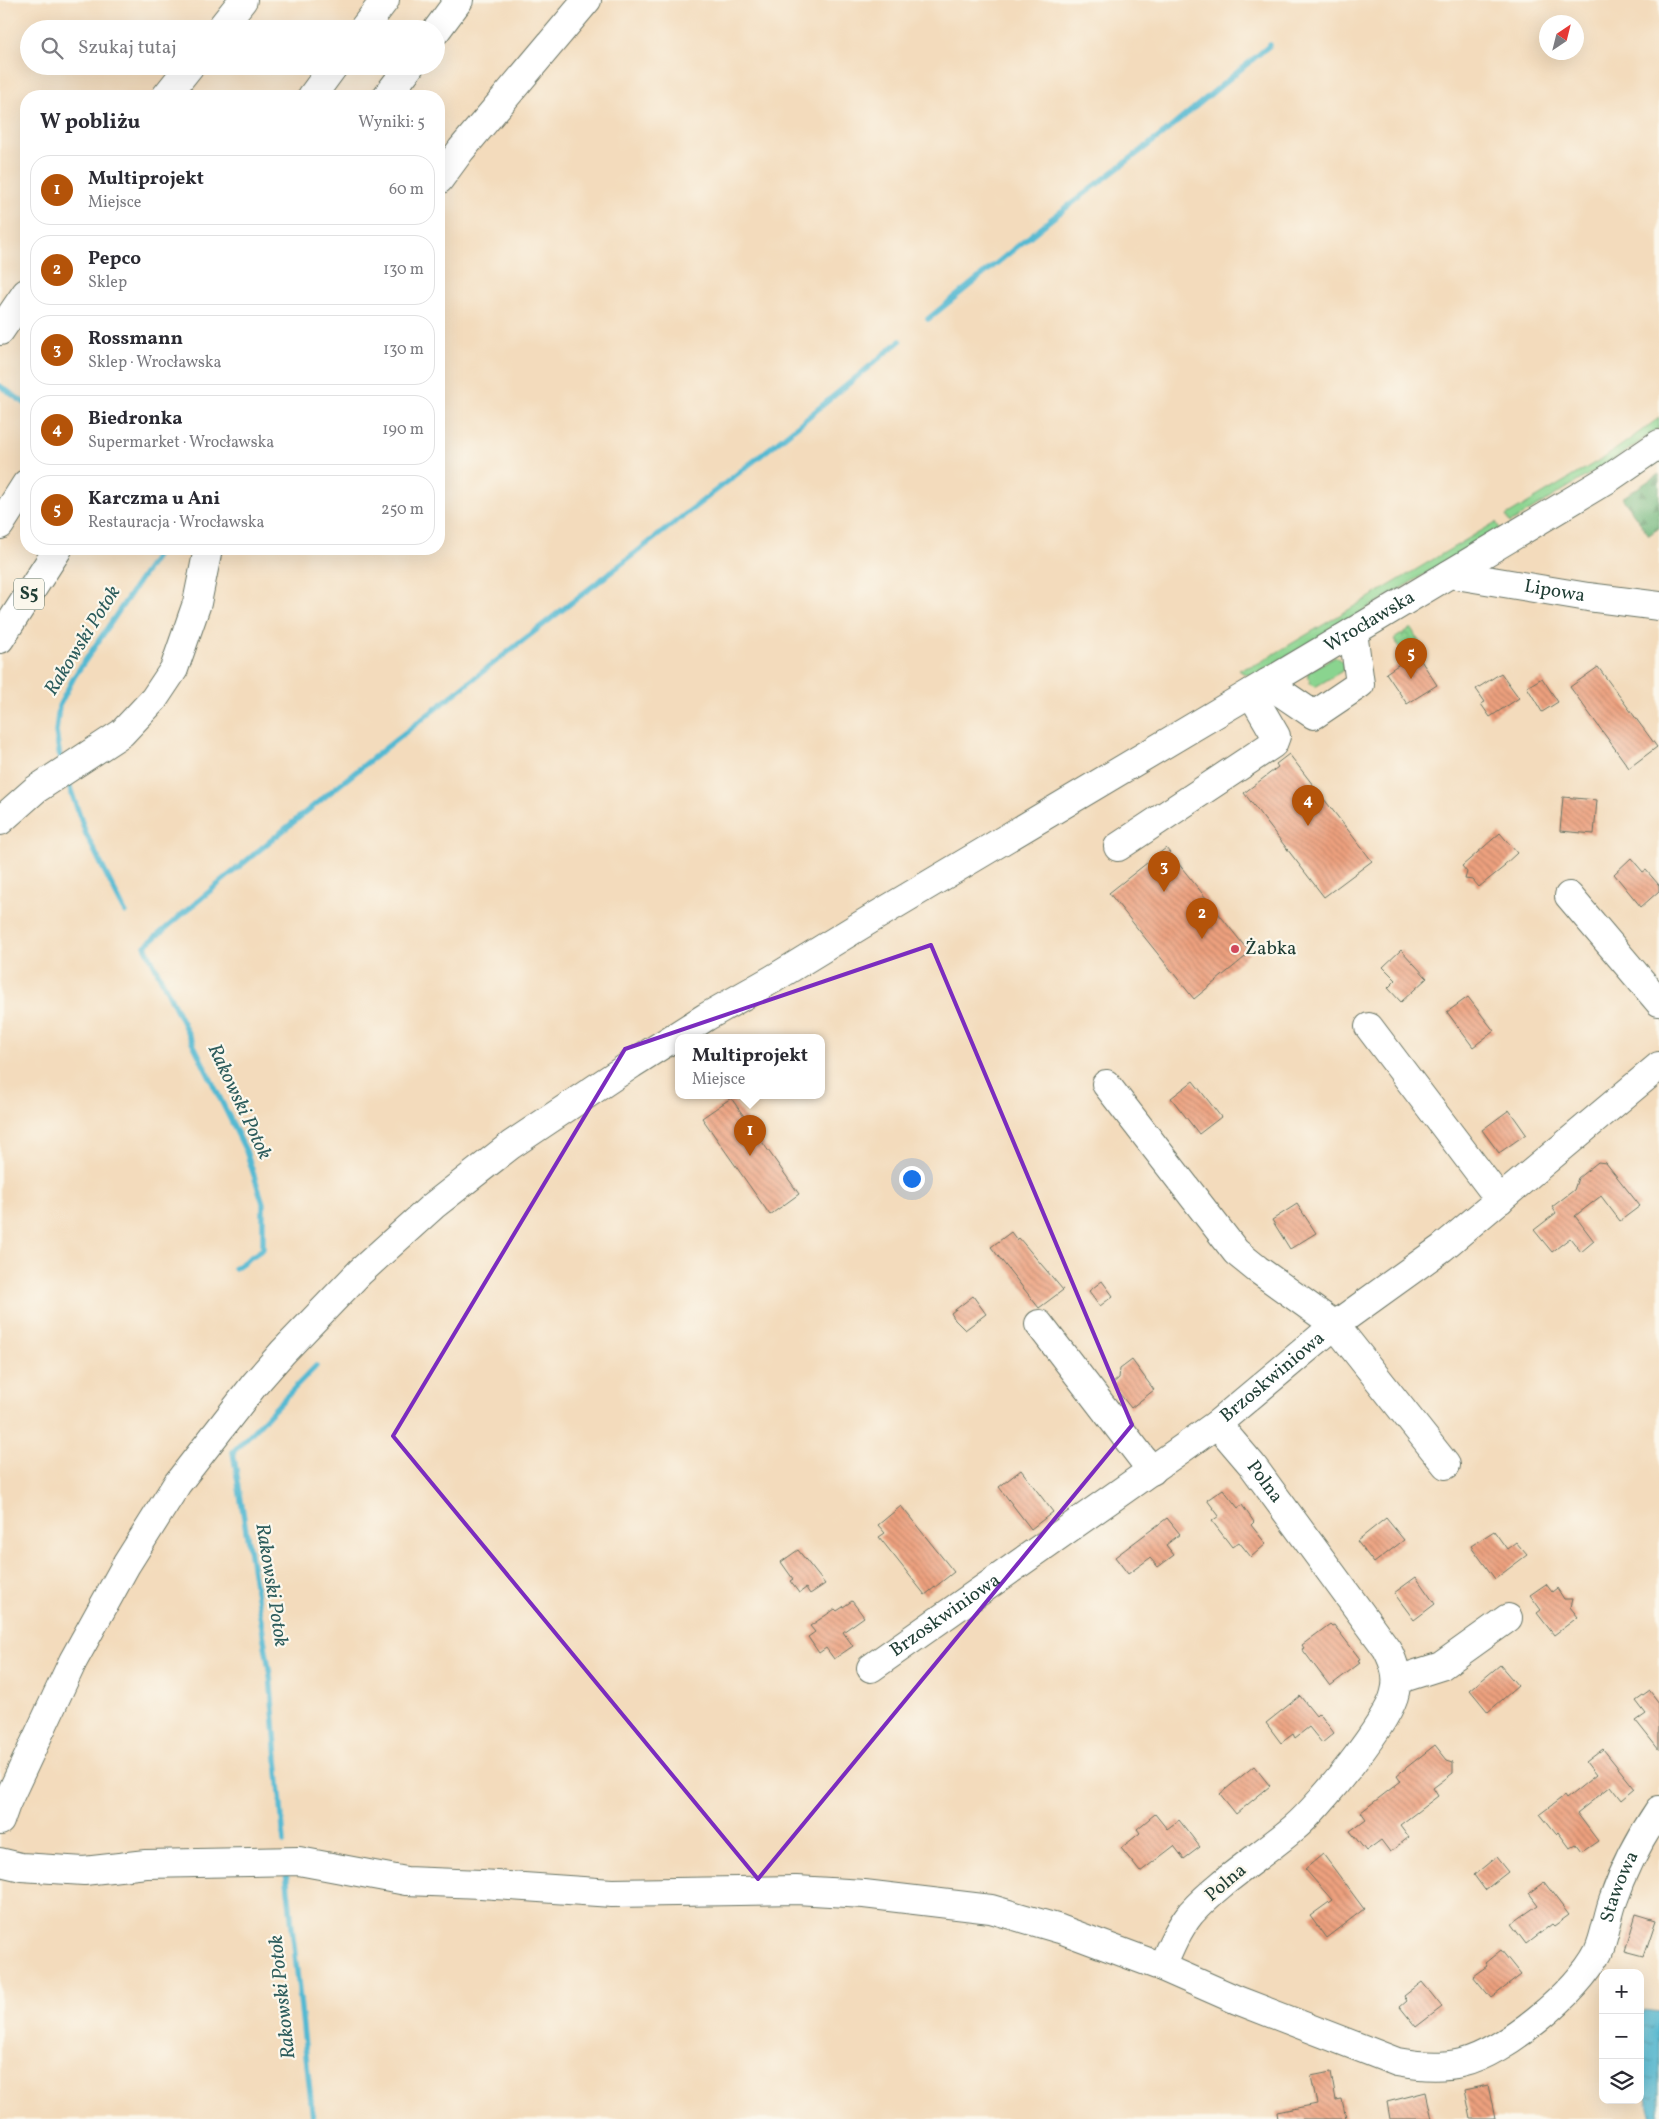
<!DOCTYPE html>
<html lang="pl">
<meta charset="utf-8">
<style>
:root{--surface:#fff;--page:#f7f7f7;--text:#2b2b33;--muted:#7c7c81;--line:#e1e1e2;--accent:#b45309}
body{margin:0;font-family:Vollkorn,serif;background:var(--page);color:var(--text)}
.controls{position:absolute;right:15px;bottom:15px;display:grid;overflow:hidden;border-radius:10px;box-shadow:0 5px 20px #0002}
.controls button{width:45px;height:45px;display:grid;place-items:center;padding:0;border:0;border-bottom:1px solid var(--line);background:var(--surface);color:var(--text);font:25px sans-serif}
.compass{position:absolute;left:1539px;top:15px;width:45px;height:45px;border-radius:50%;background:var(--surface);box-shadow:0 5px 20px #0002;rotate:35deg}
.you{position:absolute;left:911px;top:1178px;width:18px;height:18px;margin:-12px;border:4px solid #fff;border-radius:50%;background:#1a73e8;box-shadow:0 0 0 8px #1a73e833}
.badge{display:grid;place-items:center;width:32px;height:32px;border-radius:50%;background:var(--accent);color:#fff;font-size:16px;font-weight:700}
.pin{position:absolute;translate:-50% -41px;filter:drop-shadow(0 1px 2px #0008)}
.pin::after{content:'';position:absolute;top:26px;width:18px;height:15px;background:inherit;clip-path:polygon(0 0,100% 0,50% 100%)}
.popup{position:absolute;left:675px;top:1034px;width:150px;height:65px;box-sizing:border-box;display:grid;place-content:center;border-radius:10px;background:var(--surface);filter:drop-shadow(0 1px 4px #0005);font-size:16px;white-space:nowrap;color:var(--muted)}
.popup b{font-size:19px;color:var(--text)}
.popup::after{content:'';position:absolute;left:50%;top:100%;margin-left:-10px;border:10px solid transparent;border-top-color:var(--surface)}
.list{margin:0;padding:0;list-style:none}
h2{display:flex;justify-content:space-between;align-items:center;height:65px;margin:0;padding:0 20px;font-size:21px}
h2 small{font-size:16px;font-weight:400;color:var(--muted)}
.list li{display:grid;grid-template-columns:32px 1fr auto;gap:15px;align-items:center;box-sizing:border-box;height:70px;margin:0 10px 10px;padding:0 10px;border:1px solid var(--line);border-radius:20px}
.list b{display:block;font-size:19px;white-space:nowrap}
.list p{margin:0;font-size:16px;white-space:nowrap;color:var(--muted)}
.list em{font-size:16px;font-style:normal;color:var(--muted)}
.icon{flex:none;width:28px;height:28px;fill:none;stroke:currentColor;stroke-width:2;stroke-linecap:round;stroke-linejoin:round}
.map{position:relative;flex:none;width:1659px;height:2119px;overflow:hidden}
.search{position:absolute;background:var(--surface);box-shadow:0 5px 20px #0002;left:20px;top:20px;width:425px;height:55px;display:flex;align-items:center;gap:12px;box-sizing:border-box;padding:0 18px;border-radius:28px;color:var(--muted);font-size:19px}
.panel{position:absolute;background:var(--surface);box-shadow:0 5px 20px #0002;left:20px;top:90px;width:425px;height:465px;border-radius:20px}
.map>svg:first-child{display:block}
</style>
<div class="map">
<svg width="1659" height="2119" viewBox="0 0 1659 2119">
<defs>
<pattern id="forest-firs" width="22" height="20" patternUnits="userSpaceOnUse" patternTransform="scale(1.25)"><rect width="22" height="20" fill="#6fb67a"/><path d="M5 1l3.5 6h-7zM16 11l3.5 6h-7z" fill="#5b9565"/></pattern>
<pattern id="park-crowns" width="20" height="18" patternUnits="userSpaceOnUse" patternTransform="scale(1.25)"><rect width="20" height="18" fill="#8ad48f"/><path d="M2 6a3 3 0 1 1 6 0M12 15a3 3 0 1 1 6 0" fill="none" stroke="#70ad76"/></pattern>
<pattern id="water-ripples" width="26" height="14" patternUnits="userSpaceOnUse" patternTransform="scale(1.25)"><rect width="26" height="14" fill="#54b9d2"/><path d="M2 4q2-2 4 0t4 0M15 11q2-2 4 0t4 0" fill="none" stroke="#4598ab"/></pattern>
<pattern id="building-back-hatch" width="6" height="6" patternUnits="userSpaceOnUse" patternTransform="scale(1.25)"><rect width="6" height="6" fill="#eda07e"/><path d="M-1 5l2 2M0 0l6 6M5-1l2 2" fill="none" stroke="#bf8468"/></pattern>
</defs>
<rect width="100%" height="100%" fill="#fbf7ec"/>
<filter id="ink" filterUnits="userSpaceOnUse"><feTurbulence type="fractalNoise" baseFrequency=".02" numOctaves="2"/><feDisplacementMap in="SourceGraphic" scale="10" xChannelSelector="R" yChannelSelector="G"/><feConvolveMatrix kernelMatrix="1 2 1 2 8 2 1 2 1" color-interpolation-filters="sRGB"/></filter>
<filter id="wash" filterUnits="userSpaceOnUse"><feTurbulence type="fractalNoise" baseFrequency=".0096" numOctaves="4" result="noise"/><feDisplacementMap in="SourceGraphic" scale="20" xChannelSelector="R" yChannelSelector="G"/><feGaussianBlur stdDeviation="1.12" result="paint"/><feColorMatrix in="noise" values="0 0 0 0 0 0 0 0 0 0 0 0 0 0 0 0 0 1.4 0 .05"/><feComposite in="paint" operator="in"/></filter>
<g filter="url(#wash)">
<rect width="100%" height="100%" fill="#f3dbbc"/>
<!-- grass -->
<g fill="#8ad48f" stroke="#548862">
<polygon points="1659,418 1659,428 1627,451 1510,523 1506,516 1608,455"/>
<path d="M1496,522L1500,529L1259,673C1251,676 1246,676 1239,670L1259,663Z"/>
<polygon points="1335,656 1343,663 1344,670 1315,687 1310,684 1308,672"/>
</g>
<!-- forest -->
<polygon fill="url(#forest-firs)" stroke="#477a57" points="1659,474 1659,528 1649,535 1622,498"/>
<!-- park -->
<polygon fill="url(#park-crowns)" stroke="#548862" points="1411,628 1421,645 1405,655 1394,639"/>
<!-- water -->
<path fill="url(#water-ripples)" stroke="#3a7b83" d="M1644,2010L1659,2012V2119H1651C1645,2099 1633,2026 1644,2010Z"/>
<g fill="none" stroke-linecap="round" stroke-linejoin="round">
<!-- stream -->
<g stroke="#54b9d2" stroke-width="5.5">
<polyline points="928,319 1050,220 1164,133 1270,45"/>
<polyline points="0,386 26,404"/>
<polyline points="60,758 56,732 59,706 74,677 161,549"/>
<polyline points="69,785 86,834 125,912"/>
<path d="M235,1268L263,1249V1203L246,1151L145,946C339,779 544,625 746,467C798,427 849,383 900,341"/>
<polyline points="284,1842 270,1675 233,1452 316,1366"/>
<polyline points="286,1871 313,2119"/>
</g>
</g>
<g id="blocks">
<!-- building -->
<g fill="url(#building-back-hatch)">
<polygon points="1416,653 1437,685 1407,704 1386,673"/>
<polygon points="1598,667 1657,747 1629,768 1570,687"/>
<polygon points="1501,673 1519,698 1490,717 1481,704 1485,702 1476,689"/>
<polygon points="1542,678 1558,702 1542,712 1527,687"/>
<polygon points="1289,754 1372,861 1324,897 1244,793 1278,767 1276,764"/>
<polygon points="1563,797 1597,800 1594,834 1560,831"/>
<polygon points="1500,833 1517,853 1504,865 1505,866 1479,887 1473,880 1465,879 1467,872 1462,866"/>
<polygon points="1166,848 1250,953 1194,999 1109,893"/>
<polygon points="1631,858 1643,872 1646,870 1659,885 1659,891 1641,907 1614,874"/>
<polygon points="1401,950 1427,978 1401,1002 1388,988 1396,980 1383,967"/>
<polygon points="1468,997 1494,1031 1473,1047 1447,1012"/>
<polygon points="1193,1081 1221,1117 1199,1134 1171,1098"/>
<polygon points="731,1098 799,1194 770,1215 702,1118"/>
<polygon points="1509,1110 1526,1134 1499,1153 1482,1130"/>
<polygon points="1598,1162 1606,1163 1640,1206 1620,1221 1601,1196 1575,1216 1594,1241 1581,1252 1570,1238 1552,1252 1534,1230 1556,1213 1552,1207 1574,1190 1578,1178"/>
<polygon points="1297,1204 1316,1233 1290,1249 1272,1220"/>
<polygon points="1011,1232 1017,1240 1019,1238 1063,1290 1039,1308 991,1247"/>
<polygon points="1102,1281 1113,1296 1100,1306 1089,1291"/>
<polygon points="973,1296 986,1314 965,1330 955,1320 951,1313"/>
<polygon points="1132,1360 1154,1390 1131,1408 1112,1384 1119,1378 1120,1369"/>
<polygon points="1021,1470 1053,1512 1031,1529 999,1487"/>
<polygon points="1223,1489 1238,1508 1242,1505 1254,1522 1251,1525 1266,1544 1251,1557 1239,1542 1232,1547 1212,1521 1219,1516 1207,1500"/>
<polygon points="901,1506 954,1572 925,1595 879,1537 885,1533 878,1525"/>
<polygon points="1167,1518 1180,1534 1166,1545 1174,1555 1158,1567 1150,1558 1128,1574 1115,1557"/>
<polygon points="1386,1518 1404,1540 1374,1563 1357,1541"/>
<polygon points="1494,1531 1507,1549 1516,1542 1527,1555 1495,1579 1471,1546"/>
<polygon points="798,1550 825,1584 810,1594 806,1588 799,1593 790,1581 793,1579 781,1562"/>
<polygon points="1416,1577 1435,1604 1414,1620 1394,1593"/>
<polygon points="1546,1584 1552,1592 1557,1588 1564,1599 1572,1599 1570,1607 1578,1617 1554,1635 1537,1613 1541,1610 1530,1595"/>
<polygon points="852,1601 864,1617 843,1632 853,1646 834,1659 826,1648 819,1653 808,1637 815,1632 810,1626 835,1609 837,1611"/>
<polygon points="1330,1624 1332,1626 1334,1625 1360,1659 1358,1660 1360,1663 1330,1686 1302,1649 1304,1648 1302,1645"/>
<polygon points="1500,1665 1518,1686 1488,1712 1470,1690"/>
<polygon points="1650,1691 1659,1703 1659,1750 1636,1721 1646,1714 1636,1701"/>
<polygon points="1300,1696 1316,1716 1319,1713 1334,1733 1322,1743 1309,1727 1295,1738 1293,1734 1281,1743 1266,1723"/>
<polygon points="1435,1745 1447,1760 1453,1762 1453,1773 1433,1788 1438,1796 1400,1825 1409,1837 1390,1852 1381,1840 1366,1851 1350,1831 1366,1819 1361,1812 1401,1781 1397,1775"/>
<polygon points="1603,1749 1635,1789 1622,1800 1611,1786 1577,1813 1598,1841 1582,1852 1576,1844 1570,1848 1558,1832 1556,1834 1540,1814 1564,1796 1566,1799 1596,1775 1586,1762"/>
<polygon points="1254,1766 1270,1786 1236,1814 1220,1794"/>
<polygon points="1155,1814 1167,1829 1179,1820 1200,1847 1184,1859 1174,1846 1140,1872 1121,1848 1140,1833 1137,1829"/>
<polygon points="1323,1854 1364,1909 1326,1938 1310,1916 1332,1900 1305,1869"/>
<polygon points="1496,1857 1508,1872 1485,1890 1474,1875"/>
<polygon points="1544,1882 1569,1915 1554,1926 1552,1924 1526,1944 1511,1924 1538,1905 1529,1893"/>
<polygon points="1636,1914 1656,1920 1644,1956 1625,1951"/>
<polygon points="1501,1950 1521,1975 1491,1998 1473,1976 1487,1966 1485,1963"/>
<polygon points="1422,1982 1442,2007 1416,2027 1400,2007 1407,2001 1404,1996"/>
<polygon points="1331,2072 1336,2100 1342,2099 1346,2119 1278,2119 1277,2112 1317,2104 1311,2076"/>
<polygon points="1488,2085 1495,2119 1471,2119 1465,2090"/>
<polygon points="1426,2092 1432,2119 1390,2119 1387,2102"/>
</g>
</g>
</g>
<g filter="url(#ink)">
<use href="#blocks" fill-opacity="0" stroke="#697464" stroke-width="1"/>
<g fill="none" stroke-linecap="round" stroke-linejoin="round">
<!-- minor casing -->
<g stroke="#697464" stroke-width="30">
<g id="minor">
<polyline points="220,29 243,0"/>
<polyline points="166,96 190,66"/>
<polyline points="439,180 461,150 587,0"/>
<polyline points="0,331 26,293"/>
<path id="s1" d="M1450,574L1588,597L1659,606"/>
<polyline points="1267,683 1314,715 1360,684 1353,632"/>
<polyline points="0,821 35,790 122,733 154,699 174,669 197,603 208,549"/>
<polyline points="1118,847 1273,744 1276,736 1251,693"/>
<polyline points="1569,896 1659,1002"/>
<polyline points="1369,1027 1500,1200"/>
<polyline points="1106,1084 1236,1252 1257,1269 1335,1325 1446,1465"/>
<polyline points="1039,1324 1152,1471"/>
<path id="s2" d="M1217,1424L1252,1465L1387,1649C1394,1663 1399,1676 1395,1692C1390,1721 1318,1808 1294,1828C1260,1857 1221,1880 1191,1913C1178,1929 1170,1948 1162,1967L1237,2000L1397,2062C1419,2066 1440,2068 1461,2063C1504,2053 1578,1992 1598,1952C1605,1937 1607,1918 1613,1901C1624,1869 1640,1838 1659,1810"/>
<path id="s3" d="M871,1668L1217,1424L1335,1325L1442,1248L1659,1066"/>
<polyline points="1397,1680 1441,1666 1508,1618"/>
<polyline points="0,1862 21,1867 84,1871 146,1864 299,1861 406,1881 481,1884 612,1893 796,1890 864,1894 991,1909 1060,1929 1162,1967"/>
</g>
</g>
<!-- major casing -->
<g stroke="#697464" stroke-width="30">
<g id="major">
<path id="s4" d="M0,1821L6,1804L73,1661L126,1565L177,1484L254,1385L283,1352L360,1272L433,1206L511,1145L632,1064L706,1017L773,979L871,919L1368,623L1608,479L1659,444"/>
</g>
</g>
<!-- highway casing -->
<g stroke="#697464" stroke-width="30">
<g id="highway">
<polyline points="363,29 385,0"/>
<polyline points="436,31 459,0"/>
<polyline points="312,96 334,66"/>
<polyline points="387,96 410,66"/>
<polyline points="0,525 26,484"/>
<polyline points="0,639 58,549"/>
</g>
</g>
<!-- minor -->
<use href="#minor" stroke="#fff" stroke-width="28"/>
<!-- major -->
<use href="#major" stroke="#fff" stroke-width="28"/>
<!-- highway -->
<use href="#highway" stroke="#fff" stroke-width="28"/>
</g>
</g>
<!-- marked area -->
<path fill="none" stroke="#7b2cbf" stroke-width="4" stroke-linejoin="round" d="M931,945L1132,1425L758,1879L393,1436L625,1049Z"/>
<!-- markers -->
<circle fill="#d1495b" stroke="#fbf7ec" stroke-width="2" cx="1235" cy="949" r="5"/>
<g text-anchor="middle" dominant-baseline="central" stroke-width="4.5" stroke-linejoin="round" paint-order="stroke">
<!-- shield labels -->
<rect fill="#fbf7ec" stroke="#61756b" stroke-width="1" x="14" y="578.5" width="30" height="31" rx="4"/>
<g font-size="18" font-weight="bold" fill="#1f3d34">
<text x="29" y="594">S5</text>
</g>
<!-- street labels -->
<g font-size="19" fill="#1f3d34" stroke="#fbf7ec">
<text stroke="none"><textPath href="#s1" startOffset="106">Lipowa</textPath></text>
<text stroke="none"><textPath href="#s4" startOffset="1865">Wrocławska</textPath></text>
<text stroke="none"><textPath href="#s3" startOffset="496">Brzoskwiniowa</textPath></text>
<text stroke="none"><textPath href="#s2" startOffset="75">Polna</textPath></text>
<text stroke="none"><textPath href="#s3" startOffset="91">Brzoskwiniowa</textPath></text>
<text transform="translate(1226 1883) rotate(-40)">Polna</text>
<text stroke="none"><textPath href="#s2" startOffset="1259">Stawowa</textPath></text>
</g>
<!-- poi labels -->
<g font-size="19" fill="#1f3d34" stroke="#fbf7ec" text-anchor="start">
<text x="1245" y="949">Żabka</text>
</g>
<!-- water labels -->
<g font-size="20" font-style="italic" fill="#2c5c5c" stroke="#fbf7ec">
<text transform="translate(83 641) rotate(-58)">Rakowski Potok</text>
<text transform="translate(239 1102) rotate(65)">Rakowski Potok</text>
<text transform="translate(271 1585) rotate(81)">Rakowski Potok</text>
<text transform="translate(283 1997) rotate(-96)">Rakowski Potok</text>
</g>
</g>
</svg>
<div class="controls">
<button>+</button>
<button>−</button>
<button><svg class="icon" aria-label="layers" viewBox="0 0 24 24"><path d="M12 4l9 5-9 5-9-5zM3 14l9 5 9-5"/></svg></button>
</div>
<svg class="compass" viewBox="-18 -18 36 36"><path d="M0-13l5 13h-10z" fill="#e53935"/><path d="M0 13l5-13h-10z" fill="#7c7c81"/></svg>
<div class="you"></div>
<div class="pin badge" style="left:750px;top:1156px">1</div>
<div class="popup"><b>Multiprojekt</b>Miejsce</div>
<div class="pin badge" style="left:1202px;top:939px">2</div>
<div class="pin badge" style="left:1164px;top:892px">3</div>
<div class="pin badge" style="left:1308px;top:826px">4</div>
<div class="pin badge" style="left:1411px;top:679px">5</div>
<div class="search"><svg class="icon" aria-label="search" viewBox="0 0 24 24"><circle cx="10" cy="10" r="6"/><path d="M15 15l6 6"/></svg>Szukaj tutaj</div>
<section class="panel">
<h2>W pobliżu<small>Wyniki: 5</small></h2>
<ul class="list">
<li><span class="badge">1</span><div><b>Multiprojekt</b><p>Miejsce</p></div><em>60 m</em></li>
<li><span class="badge">2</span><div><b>Pepco</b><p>Sklep</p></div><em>130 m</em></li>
<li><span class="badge">3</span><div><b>Rossmann</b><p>Sklep · Wrocławska</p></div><em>130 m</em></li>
<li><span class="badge">4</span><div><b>Biedronka</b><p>Supermarket · Wrocławska</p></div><em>190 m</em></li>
<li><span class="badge">5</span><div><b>Karczma u Ani</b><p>Restauracja · Wrocławska</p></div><em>250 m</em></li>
</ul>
</section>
</div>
